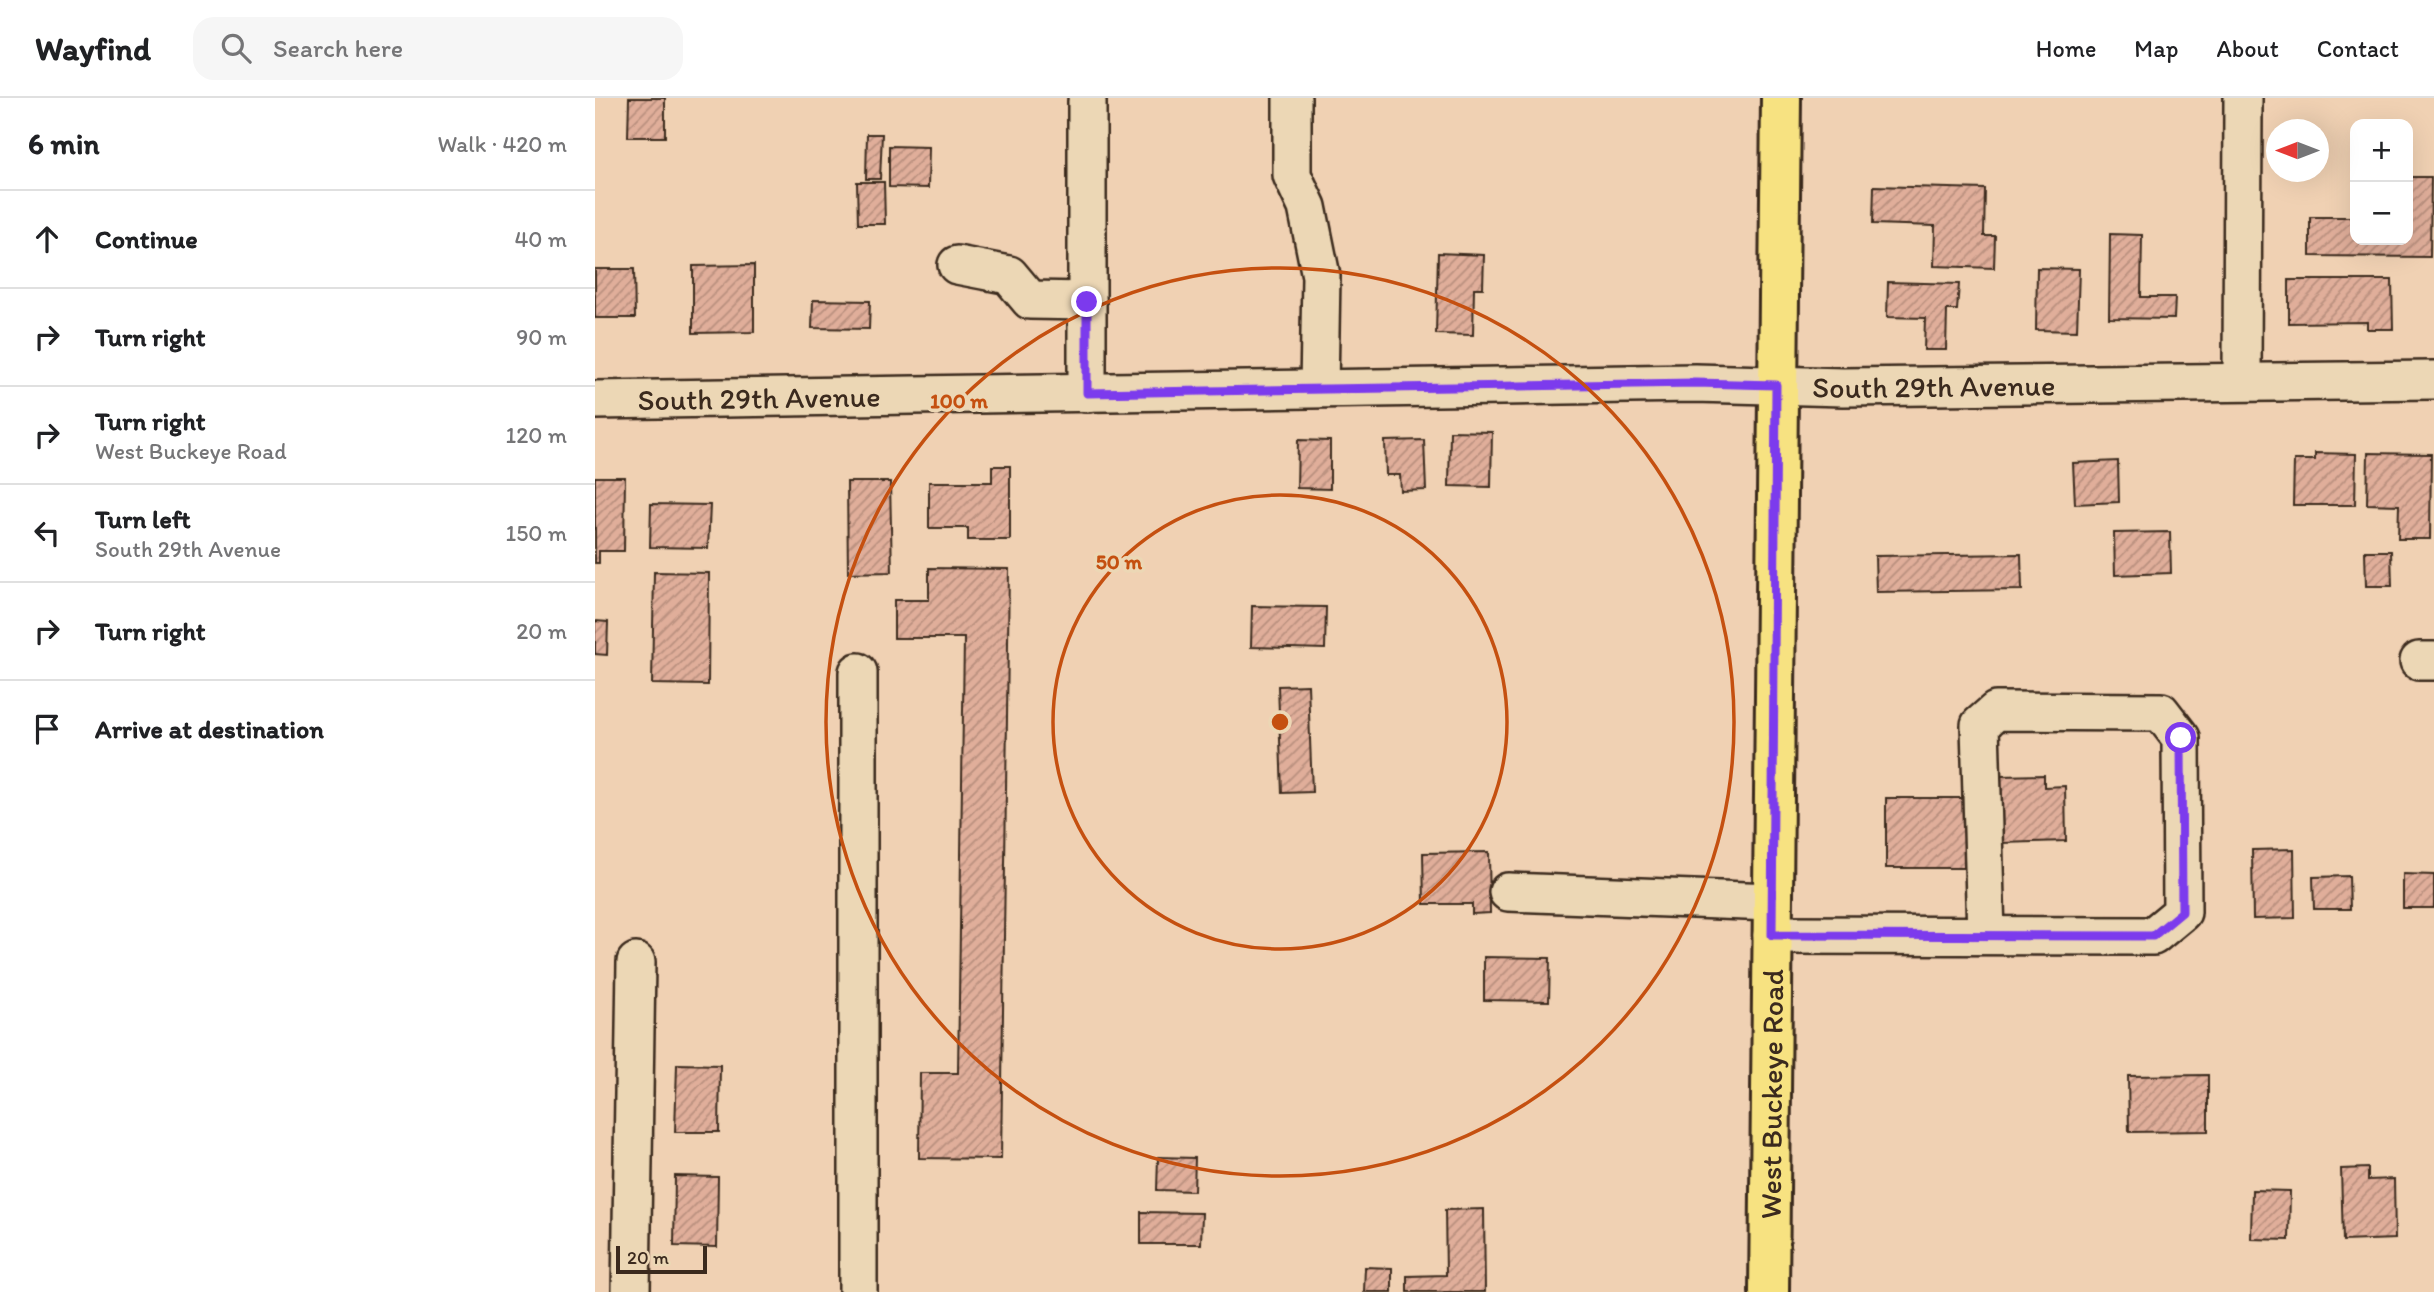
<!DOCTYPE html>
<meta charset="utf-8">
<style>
:root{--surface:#fff;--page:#f6f6f6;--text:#202124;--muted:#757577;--line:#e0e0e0}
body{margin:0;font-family:Itim,sans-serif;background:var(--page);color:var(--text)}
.controls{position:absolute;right:21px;top:21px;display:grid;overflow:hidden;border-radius:14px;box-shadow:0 7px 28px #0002}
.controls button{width:63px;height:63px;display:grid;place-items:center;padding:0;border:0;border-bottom:2px solid var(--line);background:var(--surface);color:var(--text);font:35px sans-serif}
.compass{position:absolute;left:1671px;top:21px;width:63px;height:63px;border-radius:50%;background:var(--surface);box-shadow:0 7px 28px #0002;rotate:270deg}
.scale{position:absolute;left:21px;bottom:18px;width:91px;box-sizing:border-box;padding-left:7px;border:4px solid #3b2a1e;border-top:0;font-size:19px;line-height:24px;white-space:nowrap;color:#3b2a1e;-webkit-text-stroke:5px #ecd7b5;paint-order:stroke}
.stop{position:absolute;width:21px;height:21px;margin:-16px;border:5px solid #7c3aed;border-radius:50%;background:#fff}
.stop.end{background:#7c3aed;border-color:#fff;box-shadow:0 2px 7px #0008}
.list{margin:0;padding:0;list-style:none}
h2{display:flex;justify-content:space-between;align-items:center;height:91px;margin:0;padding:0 28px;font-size:30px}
h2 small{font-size:23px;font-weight:400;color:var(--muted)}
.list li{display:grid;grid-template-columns:46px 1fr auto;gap:21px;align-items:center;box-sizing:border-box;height:98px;padding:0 28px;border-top:2px solid var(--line)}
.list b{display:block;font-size:26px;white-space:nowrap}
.list p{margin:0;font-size:23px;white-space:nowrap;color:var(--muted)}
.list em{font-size:23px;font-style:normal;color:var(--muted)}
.icon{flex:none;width:38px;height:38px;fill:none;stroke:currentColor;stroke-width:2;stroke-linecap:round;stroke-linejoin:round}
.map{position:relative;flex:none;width:1839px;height:1194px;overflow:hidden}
header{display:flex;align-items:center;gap:42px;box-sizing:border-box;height:98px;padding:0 35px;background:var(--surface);border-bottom:2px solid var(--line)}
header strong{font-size:33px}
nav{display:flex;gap:38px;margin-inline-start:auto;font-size:24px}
.search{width:490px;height:63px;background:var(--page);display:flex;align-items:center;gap:18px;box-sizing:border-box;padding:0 24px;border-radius:21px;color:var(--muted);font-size:26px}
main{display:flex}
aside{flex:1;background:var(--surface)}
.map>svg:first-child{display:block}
</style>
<header>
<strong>Wayfind</strong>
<div class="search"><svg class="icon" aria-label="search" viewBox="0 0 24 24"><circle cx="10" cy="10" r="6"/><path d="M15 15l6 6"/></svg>Search here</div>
<nav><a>Home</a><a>Map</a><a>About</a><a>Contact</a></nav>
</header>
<main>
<aside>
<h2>6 min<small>Walk · 420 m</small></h2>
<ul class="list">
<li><svg class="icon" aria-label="ahead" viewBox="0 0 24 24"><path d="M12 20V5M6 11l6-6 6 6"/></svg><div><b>Continue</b></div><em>40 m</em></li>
<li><svg class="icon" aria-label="right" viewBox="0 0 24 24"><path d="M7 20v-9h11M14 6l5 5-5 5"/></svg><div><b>Turn right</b></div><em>90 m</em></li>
<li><svg class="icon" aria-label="right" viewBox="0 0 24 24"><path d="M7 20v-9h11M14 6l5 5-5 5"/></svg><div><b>Turn right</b><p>West Buckeye Road</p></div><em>120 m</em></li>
<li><svg class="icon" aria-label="left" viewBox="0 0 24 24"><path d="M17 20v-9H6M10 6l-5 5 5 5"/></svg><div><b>Turn left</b><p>South 29th Avenue</p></div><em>150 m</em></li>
<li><svg class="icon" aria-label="right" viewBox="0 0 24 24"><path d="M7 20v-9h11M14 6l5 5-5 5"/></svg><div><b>Turn right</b></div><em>20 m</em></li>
<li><svg class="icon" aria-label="arrive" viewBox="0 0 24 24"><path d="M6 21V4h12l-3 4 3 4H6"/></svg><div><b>Arrive at destination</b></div></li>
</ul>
</aside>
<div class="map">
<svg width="1839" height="1194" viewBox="0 0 1839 1194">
<defs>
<pattern id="building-hatch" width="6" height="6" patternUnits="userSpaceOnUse" patternTransform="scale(1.75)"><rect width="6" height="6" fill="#e0ae9a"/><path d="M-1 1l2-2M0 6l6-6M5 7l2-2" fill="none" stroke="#b78e7d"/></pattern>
</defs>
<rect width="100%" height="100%" fill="#f0d1b3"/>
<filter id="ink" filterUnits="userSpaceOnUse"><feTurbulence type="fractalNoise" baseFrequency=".0143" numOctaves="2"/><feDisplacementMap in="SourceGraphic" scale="14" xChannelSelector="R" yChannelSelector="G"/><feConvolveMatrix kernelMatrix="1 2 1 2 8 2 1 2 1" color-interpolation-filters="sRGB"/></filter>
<g filter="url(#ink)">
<!-- building -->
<g fill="url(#building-hatch)" stroke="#3b2a1e" stroke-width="2">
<polygon points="34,0 70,0 70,39 33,39"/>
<polygon points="272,36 287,36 285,81 271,81"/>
<polygon points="294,48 334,49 333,90 294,89"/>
<polygon points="1813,79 1836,79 1835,159 1715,158 1715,119 1760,119 1760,142 1813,142"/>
<polygon points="262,84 289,84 290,126 263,126"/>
<polygon points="1279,88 1390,91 1389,138 1400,138 1399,170 1339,168 1340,128 1278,126"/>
<polygon points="1515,136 1547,137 1546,199 1580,199 1579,221 1514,220"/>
<polygon points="843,155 889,157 888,190 879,190 878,237 841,236"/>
<polygon points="159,167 159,234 98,235 98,168"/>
<polygon points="1442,170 1484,171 1482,233 1441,232"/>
<polygon points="0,171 39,171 40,220 0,220"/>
<polygon points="1694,182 1797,182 1798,231 1772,231 1772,224 1694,225"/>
<polygon points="1293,184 1364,186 1362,212 1352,212 1351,252 1329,252 1330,220 1292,219"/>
<polygon points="218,202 275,203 274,231 217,230"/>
<polygon points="855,333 897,334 896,389 854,388"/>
<polygon points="703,342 735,343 735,391 702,390"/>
<polygon points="829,342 831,392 806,393 805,377 791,377 790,343"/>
<polygon points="1720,355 1761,356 1760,407 1698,407 1699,362 1720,362"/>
<polygon points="1773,355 1836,356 1835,441 1803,441 1804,407 1772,406"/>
<polygon points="1523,363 1524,404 1480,406 1478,365"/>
<polygon points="397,368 415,368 415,442 373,442 373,430 334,430 334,384 397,384"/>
<polygon points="0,379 30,379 29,453 4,453 4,465 0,465"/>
<polygon points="252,384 295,384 297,474 253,475"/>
<polygon points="56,406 115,407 113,450 55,449"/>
<polygon points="1575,434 1576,475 1520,477 1519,435"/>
<polygon points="1770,453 1796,453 1797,488 1771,488"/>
<polygon points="1426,456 1427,492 1281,494 1280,458"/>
<polygon points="334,470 414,471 406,1061 324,1060 325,975 363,975 369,540 299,540 299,502 334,502"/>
<polygon points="59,474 114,475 113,587 57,586"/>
<polygon points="657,508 731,509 730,551 656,549"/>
<polygon points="0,523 13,524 12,557 0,556"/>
<polygon points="713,587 717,694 687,695 683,588"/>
<polygon points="1449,677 1449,689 1470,688 1471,743 1407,745 1406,678"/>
<rect x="1291" y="700" width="82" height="70"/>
<polygon points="1699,751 1700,820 1658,821 1657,752"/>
<polygon points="894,754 895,815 877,816 877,806 829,806 828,755"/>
<polygon points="1808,776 1839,777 1839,810 1808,810"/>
<polygon points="1754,778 1755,811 1719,811 1718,779"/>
<polygon points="889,859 955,860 954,903 889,902"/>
<polygon points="82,966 125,967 124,1034 80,1034"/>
<polygon points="1613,977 1613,1033 1534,1034 1533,978"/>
<polygon points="563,1059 600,1060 599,1093 562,1092"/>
<polygon points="1773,1070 1773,1082 1799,1081 1800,1141 1748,1143 1746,1071"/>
<polygon points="80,1078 123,1079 122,1149 79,1148"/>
<polygon points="1657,1092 1695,1093 1694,1142 1656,1141"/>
<polygon points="889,1111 890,1194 812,1194 812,1178 851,1177 850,1112"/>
<polygon points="546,1114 607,1115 606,1146 546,1146"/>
<polygon points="770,1169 797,1170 797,1194 769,1194"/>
</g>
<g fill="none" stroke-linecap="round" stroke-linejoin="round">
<!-- minor casing -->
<g stroke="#3b2a1e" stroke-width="42">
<g id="minor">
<polyline points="697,0 697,77 712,109 726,178 724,290"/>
<polyline points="362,167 414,177 435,202 492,203"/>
<polyline points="1647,283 1648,0"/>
<polyline points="492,295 492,3"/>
<path id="s1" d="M0,302L1100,285L1248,289L1839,282"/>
<polyline points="1824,563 1839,563"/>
<polyline points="913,794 1177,804"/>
<polyline points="1177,837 1558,838 1587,814 1586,640 1566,614 1401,613 1385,627 1391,837"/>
<polyline points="36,1194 41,864"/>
<polyline points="263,1194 263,574"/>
</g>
</g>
<!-- major casing -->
<g stroke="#3b2a1e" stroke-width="44">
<g id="major">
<path id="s2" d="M1174,1194L1186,0"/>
</g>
</g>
<!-- minor -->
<use href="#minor" stroke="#ecd7b5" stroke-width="37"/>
<!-- major -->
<use href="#major" stroke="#f7e281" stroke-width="38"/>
</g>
</g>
<g fill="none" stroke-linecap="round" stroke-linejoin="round" filter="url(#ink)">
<!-- route -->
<polyline stroke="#7c3aed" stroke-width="9" points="492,204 492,295 1100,285 1181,287 1177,837 1558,838 1587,814 1586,640"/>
</g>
<!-- distance rings -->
<g fill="none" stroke="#c55010" stroke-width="3.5">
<circle cx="685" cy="624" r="227"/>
<circle cx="685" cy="624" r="454"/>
</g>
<g text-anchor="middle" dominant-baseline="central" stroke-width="7" stroke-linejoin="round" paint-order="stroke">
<!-- street labels -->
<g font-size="30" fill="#3b2a1e" stroke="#ecd7b5">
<text stroke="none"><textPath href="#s1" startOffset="1339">South 29th Avenue</textPath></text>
<text stroke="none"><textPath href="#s1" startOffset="164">South 29th Avenue</textPath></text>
<text stroke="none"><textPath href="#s2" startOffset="198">West Buckeye Road</textPath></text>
</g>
</g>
<circle cx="685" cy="624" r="10" fill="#c55010" stroke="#ecd7b5" stroke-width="3.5"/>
<g font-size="21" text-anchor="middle" font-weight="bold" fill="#c55010" stroke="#ecd7b5" stroke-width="7" stroke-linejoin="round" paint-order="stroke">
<text x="364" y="310">100 m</text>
<text x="524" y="471">50 m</text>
</g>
</svg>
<div class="controls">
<button>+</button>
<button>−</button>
</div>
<svg class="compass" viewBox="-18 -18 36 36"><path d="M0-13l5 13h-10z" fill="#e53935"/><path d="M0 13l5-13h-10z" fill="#757577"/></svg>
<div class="scale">20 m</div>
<div class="stop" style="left:1586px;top:640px"></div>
<div class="stop end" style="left:492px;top:204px"></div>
</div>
</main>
